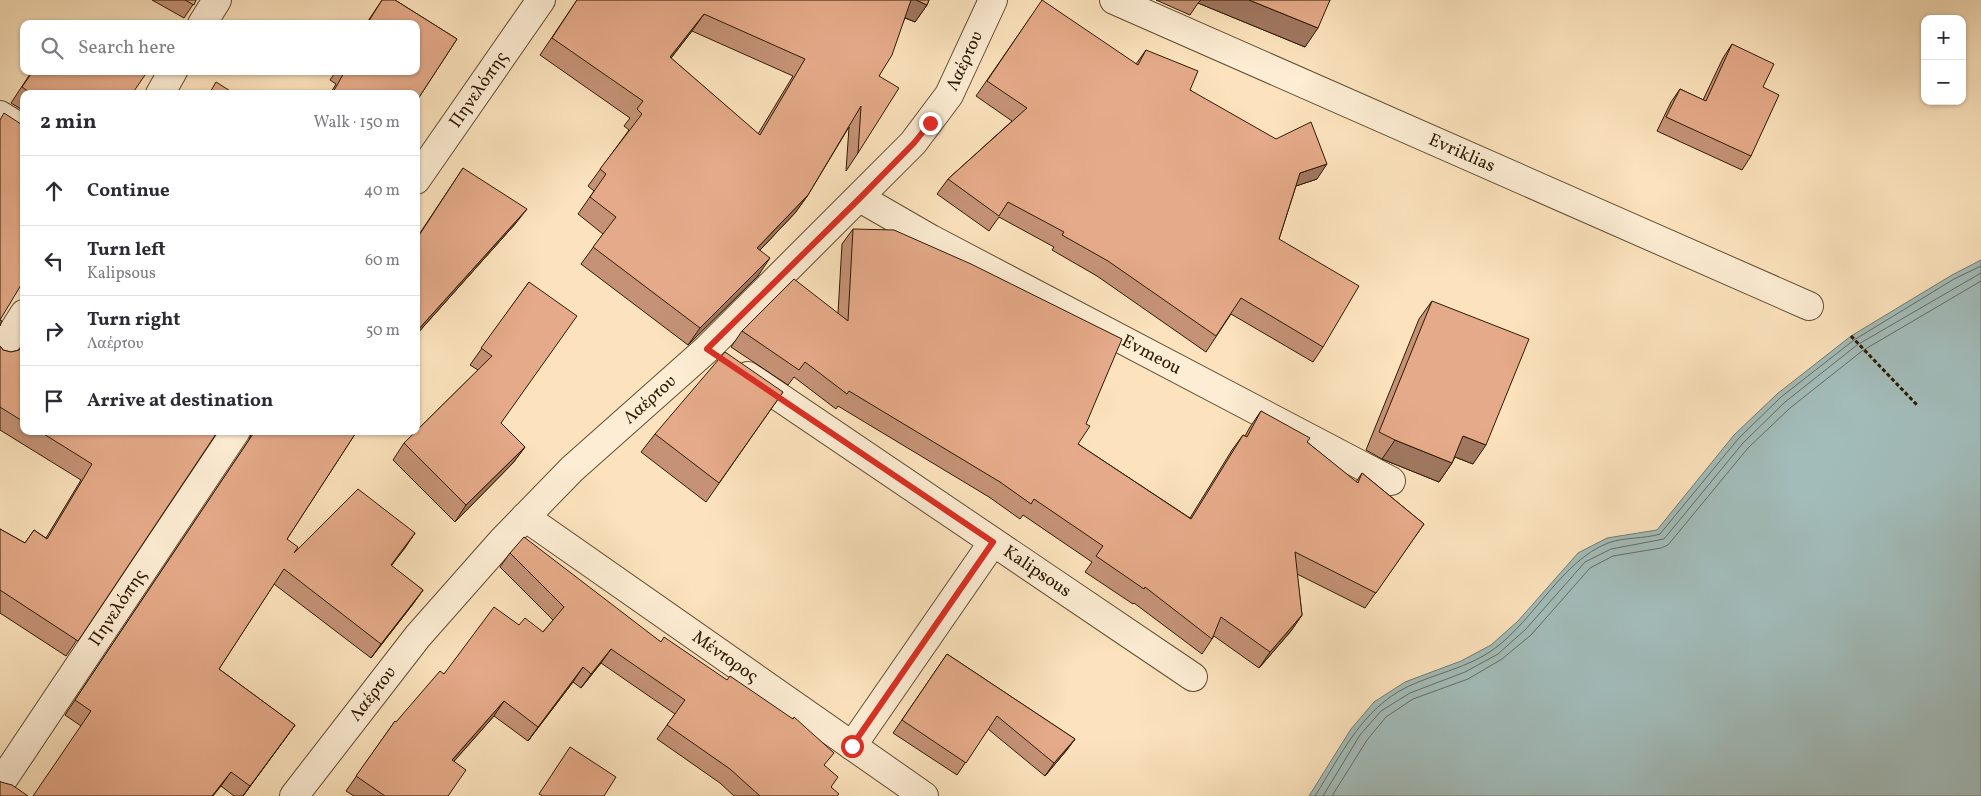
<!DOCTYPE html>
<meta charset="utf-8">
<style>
:root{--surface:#fff;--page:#f2f2f3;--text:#2b2b33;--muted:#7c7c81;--line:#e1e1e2}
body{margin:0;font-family:Vollkorn,serif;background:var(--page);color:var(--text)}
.controls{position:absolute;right:15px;top:15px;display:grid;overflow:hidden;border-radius:10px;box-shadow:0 1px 4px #0004}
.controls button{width:45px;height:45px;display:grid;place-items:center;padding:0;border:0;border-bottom:1px solid var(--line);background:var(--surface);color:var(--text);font:25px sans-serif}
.stop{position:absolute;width:15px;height:15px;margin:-11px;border:4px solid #d93025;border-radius:50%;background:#fff}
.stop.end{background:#d93025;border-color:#fff;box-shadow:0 1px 5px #0008}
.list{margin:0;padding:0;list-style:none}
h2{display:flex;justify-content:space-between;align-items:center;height:65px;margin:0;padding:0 20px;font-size:21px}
h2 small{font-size:16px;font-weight:400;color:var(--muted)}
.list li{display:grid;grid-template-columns:32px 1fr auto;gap:15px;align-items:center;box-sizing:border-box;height:70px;padding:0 20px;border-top:1px solid var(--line)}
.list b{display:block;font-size:19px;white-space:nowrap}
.list p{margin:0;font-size:16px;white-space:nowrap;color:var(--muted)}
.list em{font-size:16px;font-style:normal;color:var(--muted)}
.icon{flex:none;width:28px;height:28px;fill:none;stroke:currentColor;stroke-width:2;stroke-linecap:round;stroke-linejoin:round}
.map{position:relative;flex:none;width:1981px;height:796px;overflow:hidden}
.search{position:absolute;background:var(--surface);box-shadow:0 1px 4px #0004;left:20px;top:20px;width:400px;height:55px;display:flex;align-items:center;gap:12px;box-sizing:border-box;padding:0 18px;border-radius:10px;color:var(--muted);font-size:19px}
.panel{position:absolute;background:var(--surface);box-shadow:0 1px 4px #0004;left:20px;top:90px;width:400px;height:345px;border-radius:10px}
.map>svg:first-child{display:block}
</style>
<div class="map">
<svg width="1981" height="796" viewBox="0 0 1981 796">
<rect width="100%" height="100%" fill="#fce3bd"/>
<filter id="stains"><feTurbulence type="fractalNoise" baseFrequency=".004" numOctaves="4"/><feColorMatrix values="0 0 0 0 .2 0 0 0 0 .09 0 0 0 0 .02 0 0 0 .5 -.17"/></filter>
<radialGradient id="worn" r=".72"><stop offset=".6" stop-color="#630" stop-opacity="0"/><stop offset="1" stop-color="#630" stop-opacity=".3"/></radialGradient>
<!-- water -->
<polygon fill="#a2bcba" stroke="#747c70" points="1981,260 1981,796 1309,796 1351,729 1374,702 1405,682 1461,661 1491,645 1518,621 1578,553 1607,538 1657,530 1734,435 1777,394 1851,336 1952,275"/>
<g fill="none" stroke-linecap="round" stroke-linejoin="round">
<!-- shore -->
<g stroke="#686c5e" stroke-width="1">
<path d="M1315,796C1341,755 1362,709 1407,687C1436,673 1468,668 1494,649C1535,619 1562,561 1608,543C1624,537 1644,539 1660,534L1738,439L1781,397L1854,340L1954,279L1981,266"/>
<polyline points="1323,796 1360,735 1381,711 1410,693 1465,672 1498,654 1526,629 1585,562 1611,549 1664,539 1743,443 1785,402 1857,345 1981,273"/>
<polyline points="1332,796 1367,740 1386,717 1413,699 1468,679 1502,659 1531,635 1590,568 1613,556 1661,548 1668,545 1748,448 1790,408 1862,351 1981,281"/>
</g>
<!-- minor casing -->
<g stroke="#624d31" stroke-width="30">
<g id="minor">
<path id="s1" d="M1114,0L1809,306"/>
<polyline points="202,24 217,0"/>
<polyline points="160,94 173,71"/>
<polyline points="0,115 24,130"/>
<path id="s2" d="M416,180L541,0"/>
<path id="s3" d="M860,198L931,239L1391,481"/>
<polyline points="0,352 24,314"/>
<path id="s4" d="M748,376L1193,677"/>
<path id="s5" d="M525,517L924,796"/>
<polyline points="852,746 993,542"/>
<path id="s6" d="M0,784L236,431"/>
<path id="s7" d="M294,796L418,636L502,541L572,469L707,349L913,143L949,95L993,0"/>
</g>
</g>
<!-- path -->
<polyline stroke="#2e1b02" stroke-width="3" stroke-dasharray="4 2.5" stroke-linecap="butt" points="1851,336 1917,405"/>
<!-- minor -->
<use href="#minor" stroke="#fdedd4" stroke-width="28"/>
</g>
<!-- wall -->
<g fill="#c59276" stroke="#2e1b02" fill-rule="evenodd">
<polygon points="152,0 196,0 184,18"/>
<polygon points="382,0 395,0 457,39 416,102 416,94 330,94 336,84 330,80 336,71 416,71 416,24 366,24"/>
<path d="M577,0H929L927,5L915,22L905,18L879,76L858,153L846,171L849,127L808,195L795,213L760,250L758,276L688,345L581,264L603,234L578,214L594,191L588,186L629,130L624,126L630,118L540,55ZM692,31L793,76L758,134L671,58Z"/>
<polygon points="1156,0 1330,0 1305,47 1198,3 1190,15"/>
<polygon points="1032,15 1136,64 1146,50 1190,90 1317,179 1296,186 1279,239 1323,347 1313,362 1231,314 1206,352 1097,276 1052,250 1054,247 999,217 989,231 937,194 948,179 1012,121 976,96"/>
<polygon points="1732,44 1763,87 1751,156 1742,170 1657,131 1671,102 1680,89 1703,100 1723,58"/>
<polygon points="32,71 132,94 24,94 24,111 11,103"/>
<polygon points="463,168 516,223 416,335 416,239"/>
<polygon points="853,229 1078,444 1190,518 1232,450 1243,435 1245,436 1250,427 1261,411 1307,442 1356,482 1362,473 1424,524 1365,608 1297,574 1302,615 1291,631 1259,668 1214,636 1202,654 1134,603 1133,604 1085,572 1092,562 1023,515 1020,519 989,497 838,406 836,409 794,377 788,385 731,347 742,331 838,313 842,244"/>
<polygon points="529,282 501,423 525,447 513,463 455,522 393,460 404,443 478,370 470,365"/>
<polygon points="1432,301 1473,464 1455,457 1452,463 1439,482 1382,459 1366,450 1419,319"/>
<polygon points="24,344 24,431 218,431 66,656 0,613 0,529 25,543 34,530 46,538 81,480 0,430 0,346 3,350 11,352 19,350"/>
<polygon points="783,392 706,502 641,452 655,434"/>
<polygon points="252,431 357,431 287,539 294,553 415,533 391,566 423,590 413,604 371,658 274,584 219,669 295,725 243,796 234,796 221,786 81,726 65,715 249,440"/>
<polygon points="510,553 661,642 825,766 831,787 837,796 734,796 720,783 657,739 675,714 601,663 581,688 573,682 528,741 494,716 454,761 448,796 354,796 346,791 395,721 396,722 444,674 519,625 543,632 553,620 500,567"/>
<polygon points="947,654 1075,739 1066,751 1045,776 988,729 957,775 893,733"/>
</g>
<!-- shaded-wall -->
<g fill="#a07760" stroke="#2e1b02">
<polygon points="910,0 916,0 927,5 915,22 899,15"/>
<polygon points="1201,0 1249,0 1318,28 1305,47 1198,3"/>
<polygon points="704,14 692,31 658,75 670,57"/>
<polygon points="1327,164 1317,179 1290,188 1300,173"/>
<polygon points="808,195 795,213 745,266 757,248"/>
<polygon points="527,209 516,223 416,335 416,332"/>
<polygon points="770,258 758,276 688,345 700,328"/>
<polygon points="1463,436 1486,445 1473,464 1450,455"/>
<polygon points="1395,440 1452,463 1439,482 1382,459"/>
<polygon points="525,447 513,463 455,522 466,505"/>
<polygon points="415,533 405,548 381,579 391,565"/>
<polygon points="423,590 413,604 371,658 381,644"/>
<polygon points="1302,615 1291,631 1259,668 1270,652"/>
<polygon points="611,649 601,663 581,688 591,674"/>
<polygon points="583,667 573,682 528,741 538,727"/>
<polygon points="504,701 494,716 442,775 452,760"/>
<polygon points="295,725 285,739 243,796 250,786"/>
<polygon points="1075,739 1066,751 1045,776 1054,763"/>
<polygon points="231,772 221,786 213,796 212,796"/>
</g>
<!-- building -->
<g fill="#e5aa89" stroke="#2e1b02" fill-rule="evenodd">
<polygon points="185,0 196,0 194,5"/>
<polygon points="382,0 395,0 457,39 416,102 416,94 332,94 345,71 416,71 416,24 367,24"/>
<path d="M577,0H911L892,55L879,76L899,88L858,153L861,106L808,195L757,248L770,258L700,328L593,247L616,217L590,197L606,174L600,169L642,114L637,109L643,101L552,38ZM704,14L805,59L760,135L670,57Z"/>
<polygon points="916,0 929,0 927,5"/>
<polygon points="1042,0 1138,65 1146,50 1198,71 1190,90 1276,139 1311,122 1327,164 1300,173 1279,239 1359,286 1323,347 1241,298 1216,336 1108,261 1062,235 1064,232 1008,202 999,216 948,179 1027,108 987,81"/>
<polygon points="1249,0 1330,0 1318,28"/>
<polygon points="1732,44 1774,64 1763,87 1779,95 1751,156 1666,117 1680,89 1706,101"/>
<polygon points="33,71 140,71 145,75 132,94 32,94 22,87"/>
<polygon points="216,82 235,94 209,94"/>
<polygon points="4,113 24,126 24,280 0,320 2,321 0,326 0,120"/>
<polygon points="463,168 527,209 416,332 416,240"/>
<polygon points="853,229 894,230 971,264 1122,339 1086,424 1090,426 1078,444 1191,519 1243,435 1247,437 1261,411 1310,438 1307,442 1358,483 1362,473 1424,524 1376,593 1295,552 1302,615 1270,652 1221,617 1212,639 1145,587 1144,589 1096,556 1103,546 1034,499 1031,504 1000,482 849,391 847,394 805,362 799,370 742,331 794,279 848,321"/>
<polygon points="529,282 577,316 501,423 525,447 466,505 404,443 492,356 481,348"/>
<polygon points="1432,301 1529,339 1486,445 1463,436 1452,463 1395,440 1379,432"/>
<polygon points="24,344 24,422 0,407 0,346 3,350 11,352 19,350"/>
<polygon points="725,352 783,392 719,483 655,434"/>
<polygon points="39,431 218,431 78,641 0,590 0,529 25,543 34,530 47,539 92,464"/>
<polygon points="255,431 357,431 287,539 298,547 294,553 358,489 415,533 391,565 423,590 381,644 284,569 219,669 295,725 250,786 231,772 212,796 33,796 91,711 75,700"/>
<polygon points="524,537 661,642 664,637 727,680 730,676 793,719 794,717 834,753 824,765 838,777 831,787 839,794 837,796 760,796 730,769 667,725 685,700 611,649 591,674 583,667 538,727 504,701 452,760 466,770 448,796 385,796 356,776 395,721 396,722 440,671 444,674 494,607 519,625 525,618 543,632 564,607 510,553"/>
<polygon points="947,654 1075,739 1054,763 997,716 966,763 902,720"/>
<polygon points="570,747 616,777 604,796 543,796 539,794"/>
<polygon points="0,781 1,782 12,785 28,796 0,796"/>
</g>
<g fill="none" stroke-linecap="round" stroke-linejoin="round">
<!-- route -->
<polyline stroke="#d93025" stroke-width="6" points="852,746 993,542 707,349 860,198 914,143 930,123"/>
</g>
<g text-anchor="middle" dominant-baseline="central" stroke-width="5" stroke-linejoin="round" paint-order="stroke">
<!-- street labels -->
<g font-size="18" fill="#2e1b02" stroke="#fdedd4">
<text stroke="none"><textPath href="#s7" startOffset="999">Λαέρτου</textPath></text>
<text stroke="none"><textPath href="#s2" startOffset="110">Πηνελόπης</textPath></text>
<text stroke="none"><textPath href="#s1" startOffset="380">Evriklias</textPath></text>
<text stroke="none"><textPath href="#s3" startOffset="331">Evmeou</textPath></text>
<text stroke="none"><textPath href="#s7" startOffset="534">Λαέρτου</textPath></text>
<text stroke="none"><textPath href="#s4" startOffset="349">Kalipsous</textPath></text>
<text stroke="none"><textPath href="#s6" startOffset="212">Πηνελόπης</textPath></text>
<text stroke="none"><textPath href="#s5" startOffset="244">Μέντορος</textPath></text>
<text stroke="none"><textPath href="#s7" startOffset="129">Λαέρτου</textPath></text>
</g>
</g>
<rect width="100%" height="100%" filter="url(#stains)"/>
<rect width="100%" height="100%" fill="url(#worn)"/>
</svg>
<div class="controls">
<button>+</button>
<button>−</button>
</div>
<div class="stop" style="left:852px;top:746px"></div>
<div class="stop end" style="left:930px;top:123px"></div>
<div class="search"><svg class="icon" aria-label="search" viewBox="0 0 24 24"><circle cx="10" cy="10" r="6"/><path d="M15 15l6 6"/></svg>Search here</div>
<section class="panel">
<h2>2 min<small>Walk · 150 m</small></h2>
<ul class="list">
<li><svg class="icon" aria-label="ahead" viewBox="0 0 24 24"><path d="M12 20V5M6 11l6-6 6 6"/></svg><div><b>Continue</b></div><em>40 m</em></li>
<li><svg class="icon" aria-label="left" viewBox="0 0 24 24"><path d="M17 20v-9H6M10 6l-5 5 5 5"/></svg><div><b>Turn left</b><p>Kalipsous</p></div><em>60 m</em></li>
<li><svg class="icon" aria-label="right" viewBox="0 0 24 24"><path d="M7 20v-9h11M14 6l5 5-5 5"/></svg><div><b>Turn right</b><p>Λαέρτου</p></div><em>50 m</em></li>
<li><svg class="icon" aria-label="arrive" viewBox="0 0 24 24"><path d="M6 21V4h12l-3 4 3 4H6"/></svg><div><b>Arrive at destination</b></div></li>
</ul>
</section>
</div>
